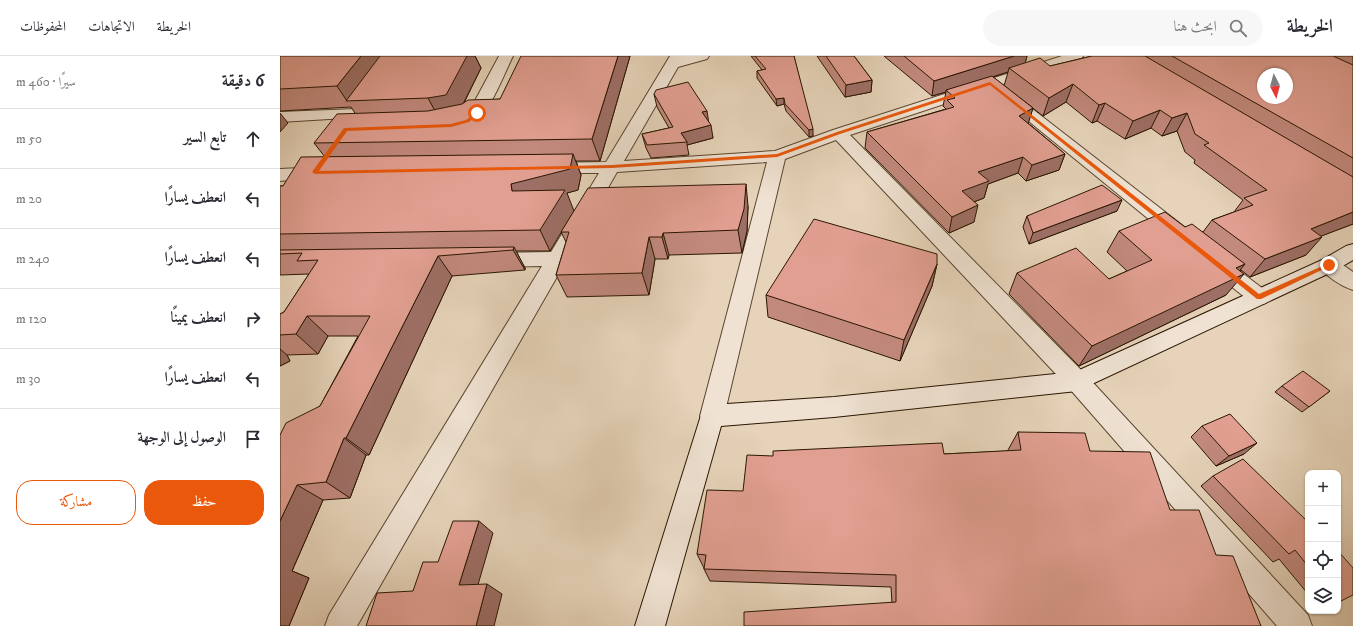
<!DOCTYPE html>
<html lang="ar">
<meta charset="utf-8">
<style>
:root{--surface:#fff;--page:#f7f7f7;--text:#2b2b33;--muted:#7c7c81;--line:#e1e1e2;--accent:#ea580c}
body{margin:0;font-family:"IM FELL DW Pica",Amiri,serif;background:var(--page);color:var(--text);direction:rtl}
.controls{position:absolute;right:12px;bottom:12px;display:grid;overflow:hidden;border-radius:8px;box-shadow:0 1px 3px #0004}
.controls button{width:36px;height:36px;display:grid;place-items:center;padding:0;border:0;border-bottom:1px solid var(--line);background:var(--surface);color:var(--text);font:20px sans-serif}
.compass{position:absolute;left:977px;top:12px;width:36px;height:36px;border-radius:50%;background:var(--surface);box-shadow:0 1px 3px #0004;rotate:174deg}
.stop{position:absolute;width:12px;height:12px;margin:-9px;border:3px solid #ea580c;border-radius:50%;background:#fff}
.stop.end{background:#ea580c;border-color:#fff;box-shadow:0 1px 4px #0008}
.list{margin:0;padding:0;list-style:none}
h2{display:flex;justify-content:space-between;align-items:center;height:52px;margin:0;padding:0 16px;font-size:17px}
h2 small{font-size:13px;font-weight:400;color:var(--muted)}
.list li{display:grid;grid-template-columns:26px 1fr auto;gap:12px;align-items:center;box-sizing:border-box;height:60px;padding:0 16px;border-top:1px solid var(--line)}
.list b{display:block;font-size:15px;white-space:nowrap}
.list em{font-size:13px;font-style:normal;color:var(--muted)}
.actions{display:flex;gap:8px;padding:12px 16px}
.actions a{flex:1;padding:9px 0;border:1px solid var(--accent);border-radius:16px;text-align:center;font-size:14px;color:var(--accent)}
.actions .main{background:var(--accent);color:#fff}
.icon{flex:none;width:22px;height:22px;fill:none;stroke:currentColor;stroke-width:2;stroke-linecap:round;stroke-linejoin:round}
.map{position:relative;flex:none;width:1073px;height:570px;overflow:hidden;direction:ltr}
header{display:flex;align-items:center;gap:24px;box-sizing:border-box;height:56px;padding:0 20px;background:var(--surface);border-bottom:1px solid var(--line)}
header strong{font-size:19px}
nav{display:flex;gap:22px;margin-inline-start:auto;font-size:14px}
.search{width:280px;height:36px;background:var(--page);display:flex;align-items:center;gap:10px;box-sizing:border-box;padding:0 14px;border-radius:22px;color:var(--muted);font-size:15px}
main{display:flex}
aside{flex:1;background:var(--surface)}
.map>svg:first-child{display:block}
</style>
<header>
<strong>الخريطة</strong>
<div class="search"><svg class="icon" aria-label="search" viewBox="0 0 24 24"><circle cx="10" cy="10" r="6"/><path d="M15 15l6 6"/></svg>ابحث هنا</div>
<nav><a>الخريطة</a><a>الاتجاهات</a><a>المحفوظات</a></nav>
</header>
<main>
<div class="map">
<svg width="1073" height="570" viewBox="0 0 1073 570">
<rect width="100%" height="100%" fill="#e6d3b9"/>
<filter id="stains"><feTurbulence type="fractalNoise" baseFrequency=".005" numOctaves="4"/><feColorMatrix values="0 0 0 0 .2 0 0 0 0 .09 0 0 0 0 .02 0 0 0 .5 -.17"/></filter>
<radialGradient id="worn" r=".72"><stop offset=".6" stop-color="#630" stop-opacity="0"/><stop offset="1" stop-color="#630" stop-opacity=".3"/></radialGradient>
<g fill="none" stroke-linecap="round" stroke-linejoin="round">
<!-- minor casing -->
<g stroke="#594530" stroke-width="2">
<g id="minor">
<path d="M219,0H233C224,18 209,59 192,69C188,71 185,70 180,69L178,66L190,54Z"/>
<polygon points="390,0 429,0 427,3 398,11 344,105 495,95 553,74 782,0 803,0 801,3 570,79 805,318 1028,559 1032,570 997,570 789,332 556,84 505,103 444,360 441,367 432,371 423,367 420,360 487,106 337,116 77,570 45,570 49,559 262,210 210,211 203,209 200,204 203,199 210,197 271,196 319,117 269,117 263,116 260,112 263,108 269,107 326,106"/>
<polygon points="728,36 733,38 907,173 910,178 907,183 900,185 893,183 723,44 720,41 723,38"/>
<polygon points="76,53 82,55 84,58 82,61 0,66 0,56"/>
<polygon points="40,111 46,112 49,116 46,120 0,125 0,113"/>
<polygon points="934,199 941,201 986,235 989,241 986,247 979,249 972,247 927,211 924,206 927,201"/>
<path d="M1049,202L1056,204L1073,216V234C1061,230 1045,220 1039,209L1042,204Z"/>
</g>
</g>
<!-- secondary casing -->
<g stroke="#2a1602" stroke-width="2">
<polygon id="secondary" points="1073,188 1073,204 1056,214 797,335 554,361 441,370 385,570 355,570 423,353 432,349 554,341 795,316 1042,204 1066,190"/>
</g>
<!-- minor -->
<use href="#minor" fill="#efe2d2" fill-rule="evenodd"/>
<!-- secondary -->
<use href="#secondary" fill="#efe2d2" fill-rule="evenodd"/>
</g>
<!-- wall -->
<g fill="#c2897d" stroke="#2a1602">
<polygon points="0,0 195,0 201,12 184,47 220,43 350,0 320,105 296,105 301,119 298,134 287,137 270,195 236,195 245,212 245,214 172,220 89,399 86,399 70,442 43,444 12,515 29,522 9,570 0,570 0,379 40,350 78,280 48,280 38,298 7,299 10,305 0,310 0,258 4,256 29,218 0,219 0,130 3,130 45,101 34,87 75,57 71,51 0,55"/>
<polygon points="471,0 514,0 533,80 529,81 506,55 504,48 497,50 477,22 477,15 482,14"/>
<polygon points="537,0 574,0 592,24 591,36 565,41"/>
<polygon points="604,0 747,0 745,7 770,10 812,0 1073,0 1073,168 1041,180 1026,199 970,221 961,214 946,239 799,310 729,238 737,217 829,223 847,215 827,196 839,175 905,171 923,176 932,164 954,156 963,144 914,107 915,104 905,96 897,75 882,80 871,72 845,83 817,65 812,67 786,46 763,60 724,30 728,16 713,21 753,52 748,67 785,98 779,114 746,125 738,117 708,128 704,142 694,146 694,166 669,177 585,92 587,76 666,53 663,50 666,36 652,40"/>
<polygon points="374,38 428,65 433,82 407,89 409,99 371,102 366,92 362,78 389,72 377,51"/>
<polygon points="468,150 467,175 462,197 389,199 388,203 375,203 369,239 287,241 276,219 286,186 281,176"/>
<polygon points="837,155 749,188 743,171 747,160"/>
<polygon points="657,208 652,230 620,305 488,261 486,239"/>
<polygon points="1002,330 1050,335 1022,356 995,336"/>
<polygon points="922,370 964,398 936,410 911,381"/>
<polygon points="738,376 810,395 890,454 936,499 981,570 612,547 611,531 430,525 424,513 424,512 417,498 463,435 493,400 664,398 728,395 728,394"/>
<polygon points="933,420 1028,466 1028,538 999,503 993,506 921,430"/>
</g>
<!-- shaded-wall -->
<g fill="#9e6f66" stroke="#2a1602">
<polygon points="81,0 109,0 67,45 57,30"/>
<polygon points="187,0 195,0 201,12 177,60 160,64 148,42"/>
<polygon points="338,0 350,0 320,105 312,83"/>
<polygon points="734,0 747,0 744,11 729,12 728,16 667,35 666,34 666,36 652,40 654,25"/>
<polygon points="592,24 591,36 565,41 566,29"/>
<polygon points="793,28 786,46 763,60 769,42"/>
<polygon points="504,42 504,48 497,50 496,43"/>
<polygon points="825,47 817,65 812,67 819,49"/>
<polygon points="753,52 748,68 739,60"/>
<polygon points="880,54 871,72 845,83 853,65"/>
<polygon points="427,55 429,68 422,56"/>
<polygon points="0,57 8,67 0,76"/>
<polygon points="907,57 897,75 882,80 892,62"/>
<polygon points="431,69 433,82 407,89 407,86 401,77"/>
<polygon points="533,73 533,80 529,81 529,74"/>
<polygon points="293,98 301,119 298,134 287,137 294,155 270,195 260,174 232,135 231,128"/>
<polygon points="785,98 779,114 746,125 752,109"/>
<polygon points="743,101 738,117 708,128 704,142 678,152 682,135 698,116"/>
<polygon points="466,128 468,150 467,175 462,197 458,174"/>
<polygon points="842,144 837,155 749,188 753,177"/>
<polygon points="698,149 694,166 669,177 672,161"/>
<polygon points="1073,156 1073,168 1015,190 1031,173"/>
<polygon points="383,177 389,199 388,203 382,181"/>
<polygon points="369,181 375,203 369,239 362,217"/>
<polygon points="1042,181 1026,199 970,221 985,203"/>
<polygon points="234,191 245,212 245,214 233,194"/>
<polygon points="158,200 172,220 89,399 66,382"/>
<polygon points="657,208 652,230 620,305 624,284"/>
<polygon points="965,208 953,223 964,218 946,239 799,310 812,290 956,212"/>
<polygon points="27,260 48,280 38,298 16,278"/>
<polygon points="0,293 7,299 10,305 0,310"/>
<polygon points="64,382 86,399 70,442 46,426"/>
<polygon points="977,387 964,398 936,410 949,400"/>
<polygon points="17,429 43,444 12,515 29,522 9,570 0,570 0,465"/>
<polygon points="199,465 213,477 195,539 179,529"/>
<polygon points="207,528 222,538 214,570 196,570"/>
</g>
<!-- building -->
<g fill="#e19f91" stroke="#2a1602" fill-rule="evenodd">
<polygon points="0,0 81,0 57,30 0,33"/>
<polygon points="100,0 187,0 166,39 148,42 66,45"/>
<polygon points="241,0 338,0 312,83 34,87 57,58 148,55 182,48 188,44 220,43"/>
<polygon points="475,0 514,0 533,73 529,74 505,48 504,42 496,43 477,15 486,13"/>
<polygon points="546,0 574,0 592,24 566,29"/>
<polygon points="624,0 734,0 654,25"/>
<polygon points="812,0 865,0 1073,121 1073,156 1031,173 1042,181 985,203 932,164 973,149 964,142 987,134 924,89 929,87 915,78 907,57 892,62 880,54 853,65 825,47 819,49 793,28 769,42 729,12 760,2 770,10"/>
<path d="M892,0H1053L1073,9V102ZM983,18H1007V42H983Z"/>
<polygon points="712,20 753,52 739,60 785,98 752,109 743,101 698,116 709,125 682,135 698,149 672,161 587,76 674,51 667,44 675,42 666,34"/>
<polygon points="408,26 427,55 422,56 431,69 401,77 407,86 367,89 362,78 393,71 374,38 376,34"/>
<polygon points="293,98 290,113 231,128 232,135 285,134 260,174 0,178 0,130 3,130 21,101"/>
<polygon points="466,128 464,153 458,174 383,177 382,181 369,181 362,217 276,219 289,176 281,176 308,132"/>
<polygon points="822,129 842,144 753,177 747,160"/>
<polygon points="885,156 905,171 912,168 965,208 956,212 964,218 812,290 737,217 796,192 829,223 872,204 839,175"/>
<polygon points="534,163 657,198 657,208 624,284 486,239"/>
<polygon points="234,191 233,194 158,200 66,382 64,382 46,426 17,429 0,465 0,379 6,367 40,350 90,260 27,260 16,278 0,279 0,258 4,256 38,204 17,205 22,197 0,198 0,194"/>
<polygon points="1023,315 1050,335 1029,351 1002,330"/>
<polygon points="950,358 977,387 949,400 922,370"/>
<polygon points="738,376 805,377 810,395 870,396 890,454 919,454 936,499 953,500 981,570 464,570 464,556 616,546 616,519 424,513 426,499 417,498 427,434 463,435 467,399 493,400 493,395 662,387 664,398 741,394"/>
<polygon points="963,403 1028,466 1028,510 1015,494 1009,498 933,420"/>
<polygon points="173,465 199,465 179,529 207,528 196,570 86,570 97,537 133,535 143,506 158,506"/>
<polygon points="1058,495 1073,512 1073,539 1059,546 1058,545"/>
</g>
<!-- route -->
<polygon fill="#ea580c" points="710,26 979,238 1047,208 1052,209 981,243 977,243 710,29 560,78 497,101 332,112 35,118 32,116 64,72 171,68 186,64 197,56 199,58 189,66 171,71 67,75 39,115 332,109 497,98 557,76"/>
<rect width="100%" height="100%" filter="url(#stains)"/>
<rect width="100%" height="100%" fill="url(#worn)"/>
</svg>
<div class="controls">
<button>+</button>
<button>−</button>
<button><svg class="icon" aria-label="locate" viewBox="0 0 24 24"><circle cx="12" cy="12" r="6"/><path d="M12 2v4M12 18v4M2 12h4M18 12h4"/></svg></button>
<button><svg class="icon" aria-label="layers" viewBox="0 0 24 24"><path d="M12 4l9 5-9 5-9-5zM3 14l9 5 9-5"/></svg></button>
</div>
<svg class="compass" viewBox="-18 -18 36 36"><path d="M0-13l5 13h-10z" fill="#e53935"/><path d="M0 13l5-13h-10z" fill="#7c7c81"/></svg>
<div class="stop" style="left:197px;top:57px"></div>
<div class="stop end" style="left:1049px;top:209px"></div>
</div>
<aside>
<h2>6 دقيقة<small>سيرًا · 460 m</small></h2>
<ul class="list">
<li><svg class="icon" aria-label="ahead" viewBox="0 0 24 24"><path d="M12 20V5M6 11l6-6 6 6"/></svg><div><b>تابع السير</b></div><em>50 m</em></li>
<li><svg class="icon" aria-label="left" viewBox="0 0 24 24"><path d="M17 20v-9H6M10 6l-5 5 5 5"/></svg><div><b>انعطف يسارًا</b></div><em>20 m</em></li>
<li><svg class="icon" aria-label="left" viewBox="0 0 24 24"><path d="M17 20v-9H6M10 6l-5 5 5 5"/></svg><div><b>انعطف يسارًا</b></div><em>240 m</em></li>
<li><svg class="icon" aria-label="right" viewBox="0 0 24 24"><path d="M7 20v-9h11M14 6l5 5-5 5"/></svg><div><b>انعطف يمينًا</b></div><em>120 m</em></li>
<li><svg class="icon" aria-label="left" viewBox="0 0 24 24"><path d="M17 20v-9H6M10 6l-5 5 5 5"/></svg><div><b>انعطف يسارًا</b></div><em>30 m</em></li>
<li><svg class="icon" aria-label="arrive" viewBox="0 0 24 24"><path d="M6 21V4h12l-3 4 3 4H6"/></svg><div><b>الوصول إلى الوجهة</b></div></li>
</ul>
<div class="actions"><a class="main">حفظ</a><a>مشاركة</a></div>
</aside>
</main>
